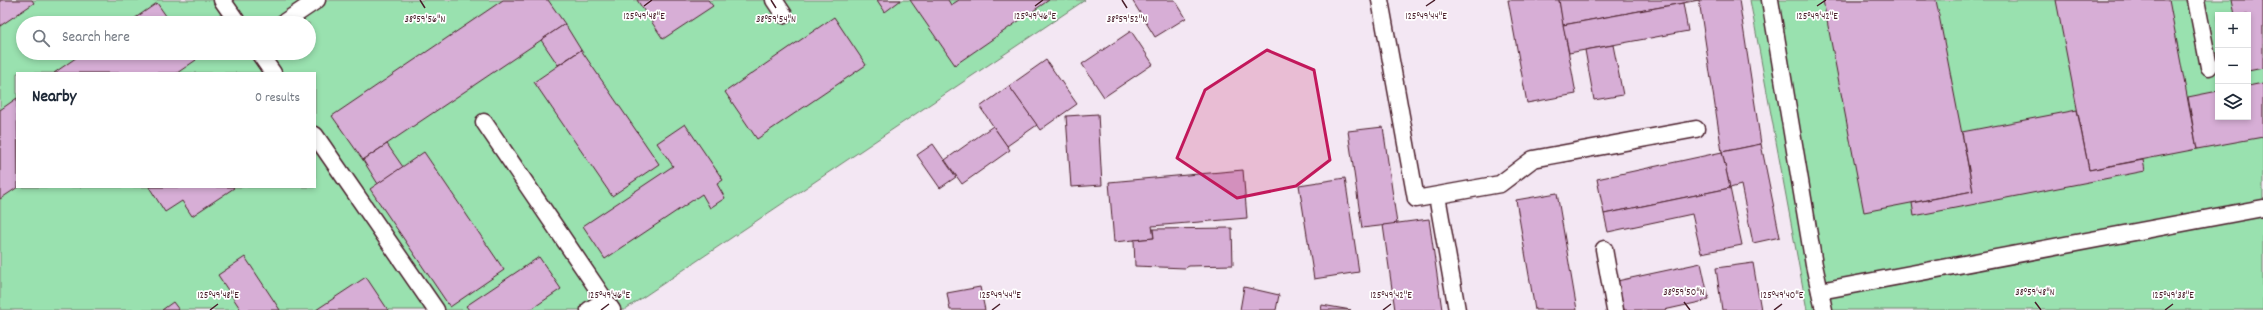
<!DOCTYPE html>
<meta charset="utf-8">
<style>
:root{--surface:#fff;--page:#f6f6f7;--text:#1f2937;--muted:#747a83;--line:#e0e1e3}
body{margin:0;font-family:Dekko,sans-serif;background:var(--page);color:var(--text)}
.controls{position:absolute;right:12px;top:12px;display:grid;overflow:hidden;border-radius:0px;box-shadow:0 2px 6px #0003}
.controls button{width:36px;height:36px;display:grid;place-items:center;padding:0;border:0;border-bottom:1px solid var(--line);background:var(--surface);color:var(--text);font:20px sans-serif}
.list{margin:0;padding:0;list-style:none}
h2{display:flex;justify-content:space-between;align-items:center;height:52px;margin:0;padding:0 16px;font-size:17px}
h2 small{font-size:13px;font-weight:400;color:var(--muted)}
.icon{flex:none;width:22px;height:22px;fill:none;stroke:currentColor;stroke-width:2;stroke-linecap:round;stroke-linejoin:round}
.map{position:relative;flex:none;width:2263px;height:310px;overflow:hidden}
.search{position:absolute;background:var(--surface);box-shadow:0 2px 6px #0003;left:16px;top:16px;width:300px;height:44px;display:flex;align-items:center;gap:10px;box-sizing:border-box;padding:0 14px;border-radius:22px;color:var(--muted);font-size:15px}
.panel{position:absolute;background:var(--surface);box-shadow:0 2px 6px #0003;left:16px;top:72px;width:300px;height:116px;border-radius:0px}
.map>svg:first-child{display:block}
</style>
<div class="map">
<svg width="2263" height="310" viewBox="0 0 2263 310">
<rect width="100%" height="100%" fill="#f3e7f3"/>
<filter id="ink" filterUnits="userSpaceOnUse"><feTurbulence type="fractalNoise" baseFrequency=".025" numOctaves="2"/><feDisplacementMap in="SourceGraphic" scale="8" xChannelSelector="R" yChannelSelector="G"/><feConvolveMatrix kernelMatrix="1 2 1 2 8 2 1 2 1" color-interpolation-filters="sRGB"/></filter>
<g filter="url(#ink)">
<!-- green -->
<g fill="#99e1af" stroke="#72806d" fill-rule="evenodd">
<path d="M0,0H1085L624,310H0ZM23,23H309V53H23ZM17,73H315V187H17Z"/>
<path d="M1750,0H2263V310H1807ZM2218,15H2248V117H2218Z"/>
</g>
<!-- building -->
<g fill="#d7aed6" stroke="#4a1f2b">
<polygon points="0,0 32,0 34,3 0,26"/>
<polygon points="503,0 548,0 565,24 363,160 332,116"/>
<polygon points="637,0 708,0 713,6 663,39"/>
<polygon points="877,0 901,0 885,12"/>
<polygon points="910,0 948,0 951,5 959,0 1049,0 955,65"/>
<polygon points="1132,0 1175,0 1186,18 1155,37"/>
<polygon points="1508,0 1559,0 1576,94 1527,103"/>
<polygon points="1559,0 1699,0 1563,25"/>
<polygon points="1699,0 1739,0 1761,144 1722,152"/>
<polygon points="1823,0 1936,0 1973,191 1864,212"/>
<polygon points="2056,0 2169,0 2197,149 2089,170"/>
<polygon points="2232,0 2263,0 2263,68 2248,71 2248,15 2235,15"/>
<polygon points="157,3 171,23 128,23"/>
<polygon points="1683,3 1688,31 1569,53 1563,25"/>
<polygon points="834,17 866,65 757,139 725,92"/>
<polygon points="565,24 581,50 558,65 541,40"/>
<polygon points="1131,31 1153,64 1104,97 1082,64"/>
<polygon points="1613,45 1623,95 1594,100 1585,50"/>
<polygon points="581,50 659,164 612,196 534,82"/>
<polygon points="83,53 191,53 196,60 177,73 54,73"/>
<polygon points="1046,60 1077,104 1040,130 1009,86"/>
<polygon points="2263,83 2263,137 2197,149 2188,97 2218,91 2218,117 2248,117 2248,86"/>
<polygon points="1009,86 1037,125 1007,146 980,107"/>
<polygon points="17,98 18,187 0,199 0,110"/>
<polygon points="2077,110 2089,170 2143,160 2145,171 1914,216 1912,203 1973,191 1962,132"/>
<polygon points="1098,114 1102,185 1071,187 1066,116"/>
<polygon points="685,124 723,180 717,184 725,198 710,208 702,194 605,259 583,226 673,166 657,143"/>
<polygon points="993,126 1010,150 962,184 945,160"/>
<polygon points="1383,127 1397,224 1362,228 1348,131"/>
<polygon points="387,144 403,167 378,184 363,160"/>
<polygon points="933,144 956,177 940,188 917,155"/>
<polygon points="1761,144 1780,237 1753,243 1741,185 1730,188 1722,152"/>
<polygon points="424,152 504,270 450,307 370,189"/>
<polygon points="1722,152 1730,188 1604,214 1597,179"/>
<polygon points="1243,170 1247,218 1152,226 1154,238 1114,242 1109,182"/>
<polygon points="1345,178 1359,272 1314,279 1299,185"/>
<polygon points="149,187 233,187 234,188 192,216 182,201 165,212"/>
<polygon points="1730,188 1742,245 1701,253 1692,214 1608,232 1604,214"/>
<polygon points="1557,193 1577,310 1535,310 1516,200"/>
<polygon points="1429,219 1442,310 1395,310 1383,225"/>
<polygon points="1232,228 1233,265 1189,266 1185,268 1135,266 1134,240 1154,238 1153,229"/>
<polygon points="245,257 280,310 241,310 218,275"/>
<polygon points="539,257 561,289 530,310 469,310 466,306"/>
<polygon points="1701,263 1709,300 1664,310 1624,310 1617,281"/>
<polygon points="1753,263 1761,310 1722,310 1716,268"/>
<polygon points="366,277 388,310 316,310"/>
<polygon points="980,287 985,310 950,310 947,293"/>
<polygon points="1244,287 1279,295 1276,310 1240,310"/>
<polygon points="173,302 179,310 162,310"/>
<polygon points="1322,305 1351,310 1321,310"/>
</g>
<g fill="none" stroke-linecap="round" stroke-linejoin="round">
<!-- lane casing -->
<g stroke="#4a1f2b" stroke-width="19">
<g id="lane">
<polyline points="222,0 238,23"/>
<polyline points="774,0 784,15"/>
<polyline points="1380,0 1416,199 1500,184 1533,159 1696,129"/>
<polyline points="1770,0 1814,265 1824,310"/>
<polyline points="2196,0 2209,67"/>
<polyline points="283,23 317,0"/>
<polyline points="259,53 273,73"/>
<polyline points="484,122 605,300"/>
<polyline points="315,135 436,310"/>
<polyline points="1437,196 1457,310"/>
<polyline points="1604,249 1615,310"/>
<polyline points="1820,291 2263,208"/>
<polyline points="589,310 605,300 612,310"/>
</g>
</g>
<!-- lane -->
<use href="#lane" stroke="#fff" stroke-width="16"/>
</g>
</g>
<!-- marked area -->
<path fill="#c2185b" fill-opacity="0.2" stroke="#c2185b" stroke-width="3" stroke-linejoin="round" d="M1267,50L1314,70L1330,160L1296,186L1237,198L1177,158L1205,90Z"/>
<!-- ticks -->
<path fill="none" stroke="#4a1f2b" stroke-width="1.5" d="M420,0L425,8M771,0L776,8M1122,0L1127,8M644,6L652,0M1035,6L1043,0M1426,6L1435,0M1817,6L1826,0M1684,302L1690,310M2035,302L2041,310M210,310L218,304M601,310L609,304M992,310L1000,304M1383,310L1391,304M1774,310L1782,304M2165,310L2173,304"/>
<g font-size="10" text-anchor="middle" fill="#4a1f2b" stroke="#fff" stroke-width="3.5" stroke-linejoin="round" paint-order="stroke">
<text x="1035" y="19">125°49'46"E</text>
<text x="1426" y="19">125°49'44"E</text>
<text x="1817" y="19">125°49'42"E</text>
<text x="644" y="19">125°49'48"E</text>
<text x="425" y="22">38°59'56"N</text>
<text x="1127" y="22">38°59'52"N</text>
<text x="776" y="22">38°59'54"N</text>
<text x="1684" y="295">38°59'50"N</text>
<text x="2035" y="295">38°59'48"N</text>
<text x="218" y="298">125°49'48"E</text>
<text x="609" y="298">125°49'46"E</text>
<text x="1000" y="298">125°49'44"E</text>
<text x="1391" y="298">125°49'42"E</text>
<text x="1782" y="298">125°49'40"E</text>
<text x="2173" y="298">125°49'38"E</text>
</g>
</svg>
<div class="controls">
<button>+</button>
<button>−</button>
<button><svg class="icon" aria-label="layers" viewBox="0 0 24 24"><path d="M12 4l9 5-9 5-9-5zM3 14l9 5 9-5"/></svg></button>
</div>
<div class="search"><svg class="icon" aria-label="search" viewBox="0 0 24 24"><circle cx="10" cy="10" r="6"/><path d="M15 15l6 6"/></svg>Search here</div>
<section class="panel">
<h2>Nearby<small>0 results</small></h2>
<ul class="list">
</ul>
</section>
</div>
